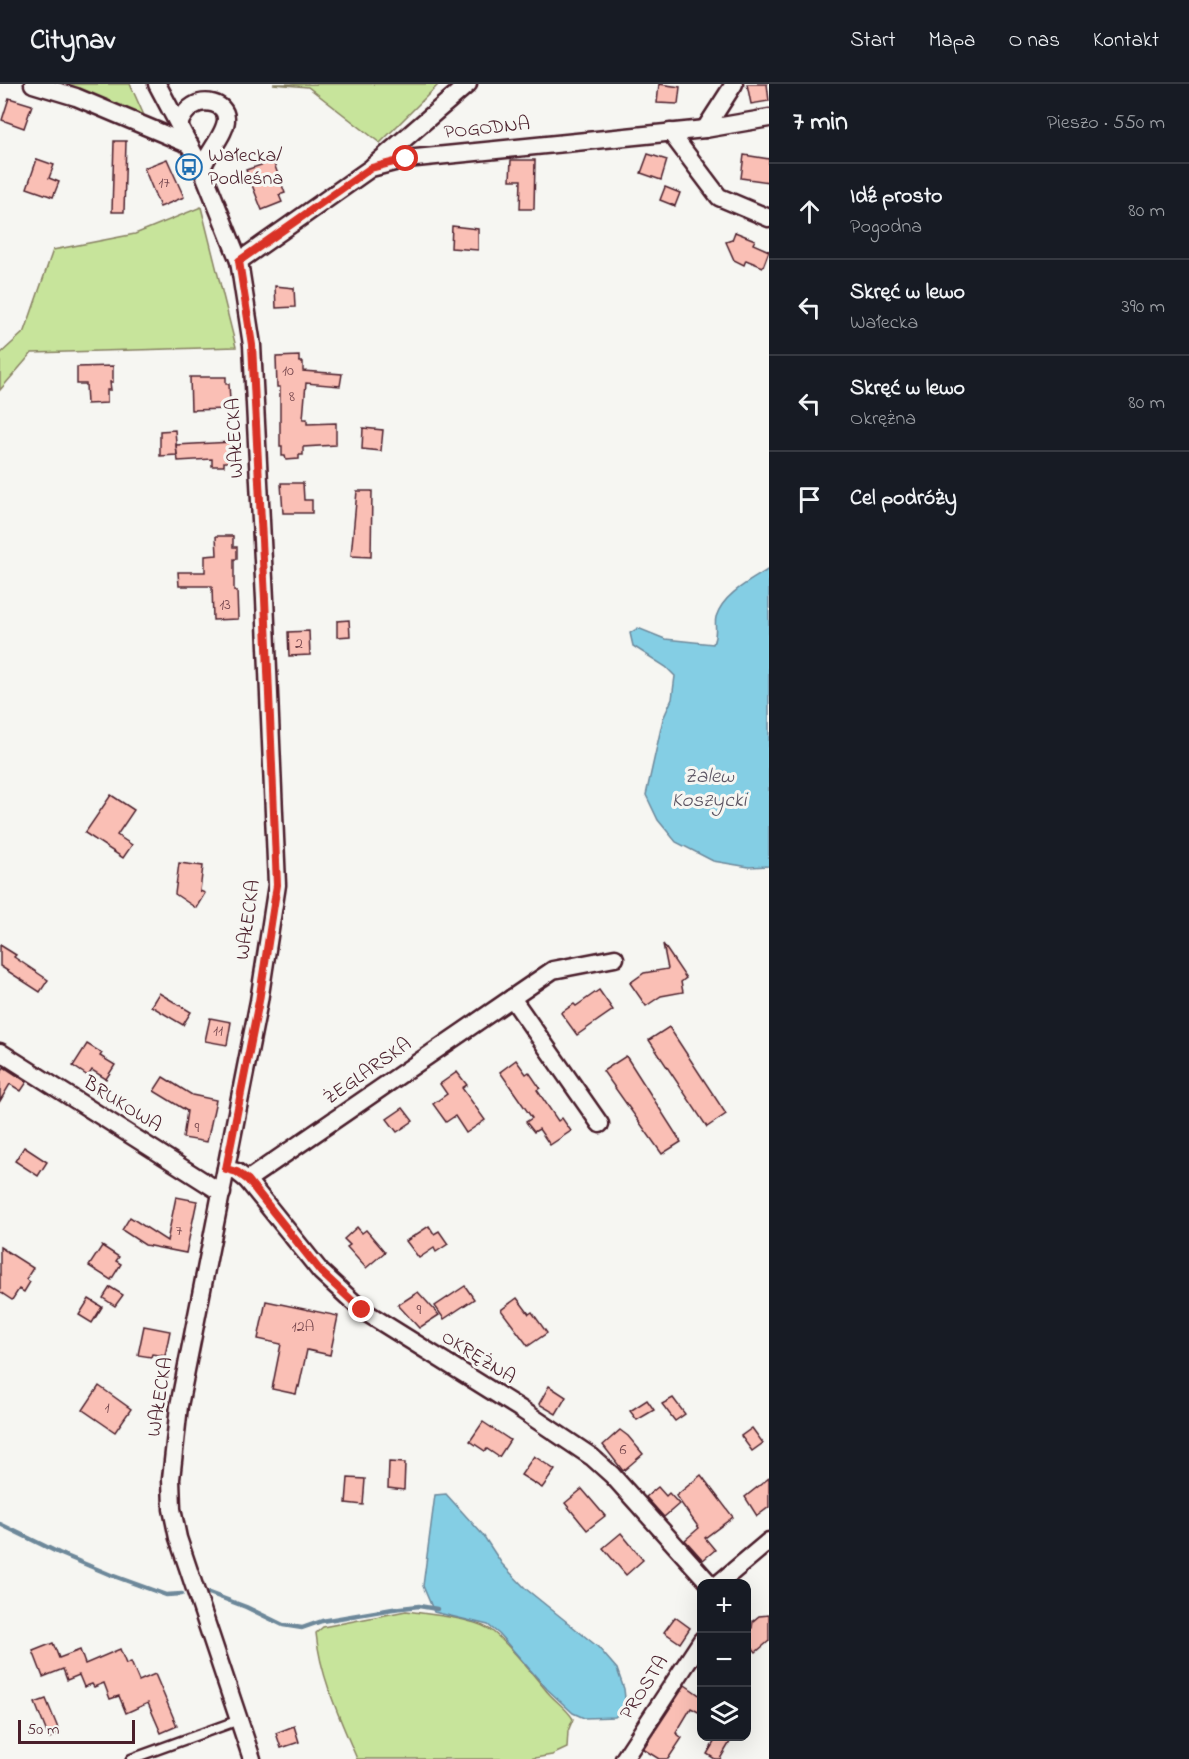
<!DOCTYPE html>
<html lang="pl">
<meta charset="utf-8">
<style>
:root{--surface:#171b24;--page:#242831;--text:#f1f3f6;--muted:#9ea1a6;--line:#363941}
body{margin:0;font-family:"Indie Flower",sans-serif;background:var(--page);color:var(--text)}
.controls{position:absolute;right:18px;bottom:18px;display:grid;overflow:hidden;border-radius:12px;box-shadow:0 6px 24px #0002}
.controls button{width:54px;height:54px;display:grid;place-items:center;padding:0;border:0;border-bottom:2px solid var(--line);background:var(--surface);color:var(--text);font:30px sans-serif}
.scale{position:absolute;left:18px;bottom:15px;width:117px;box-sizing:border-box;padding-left:6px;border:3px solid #4a1f2b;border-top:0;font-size:16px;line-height:21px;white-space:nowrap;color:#4a1f2b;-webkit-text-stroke:4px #f6f6f2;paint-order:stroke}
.stop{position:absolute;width:18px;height:18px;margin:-14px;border:4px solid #d93025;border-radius:50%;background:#fff}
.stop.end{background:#d93025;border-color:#fff;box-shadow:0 2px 6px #0008}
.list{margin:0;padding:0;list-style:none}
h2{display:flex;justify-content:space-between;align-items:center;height:78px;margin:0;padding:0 24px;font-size:26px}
h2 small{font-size:20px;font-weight:400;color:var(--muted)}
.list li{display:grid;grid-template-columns:39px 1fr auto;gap:18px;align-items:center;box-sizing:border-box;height:96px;padding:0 24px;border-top:2px solid var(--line)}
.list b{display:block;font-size:22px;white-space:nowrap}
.list p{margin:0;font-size:20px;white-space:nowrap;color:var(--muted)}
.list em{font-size:20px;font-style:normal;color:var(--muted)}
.icon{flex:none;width:33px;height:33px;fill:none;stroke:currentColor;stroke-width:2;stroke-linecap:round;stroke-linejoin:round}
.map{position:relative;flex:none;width:769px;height:1675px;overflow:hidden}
header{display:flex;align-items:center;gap:36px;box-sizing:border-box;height:84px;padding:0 30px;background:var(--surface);border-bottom:2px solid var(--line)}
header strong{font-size:28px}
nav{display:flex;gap:33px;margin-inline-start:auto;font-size:21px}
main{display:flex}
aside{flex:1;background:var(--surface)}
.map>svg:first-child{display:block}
</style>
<header>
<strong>Citynav</strong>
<nav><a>Start</a><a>Mapa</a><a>O nas</a><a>Kontakt</a></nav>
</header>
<main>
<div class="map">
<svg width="769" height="1675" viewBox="0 0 769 1675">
<rect width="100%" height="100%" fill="#f6f6f2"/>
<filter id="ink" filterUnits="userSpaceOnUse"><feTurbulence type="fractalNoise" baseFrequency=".0167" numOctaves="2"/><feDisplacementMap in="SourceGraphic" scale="12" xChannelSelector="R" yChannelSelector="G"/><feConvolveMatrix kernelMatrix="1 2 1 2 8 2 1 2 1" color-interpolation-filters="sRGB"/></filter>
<g filter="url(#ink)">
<!-- green -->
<g fill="#c7e49b" stroke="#888263" stroke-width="1.5">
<polygon points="44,0 130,0 146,36"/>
<polygon points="273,0 439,0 380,59 308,3"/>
<polygon points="201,123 236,263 32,269 0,306 0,270 25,247 53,166 135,150"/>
<path d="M406,1527C427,1530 475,1534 492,1547C512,1563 528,1585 545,1605C554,1617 566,1623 573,1635L568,1647L567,1664L552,1671L529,1675H357C340,1635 320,1592 316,1549L323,1543Z"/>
</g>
<!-- water -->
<g fill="#84cee4" stroke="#6d889a" stroke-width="1.5">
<path d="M769,485V782L749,783L713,777L676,758L658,736L646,711L663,635L672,615L675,592L666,583L633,562L630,549L638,544L665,555L713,560C718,548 714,541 716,533C723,510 750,497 769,485Z"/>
<polygon points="446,1410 483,1451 502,1480 526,1505 598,1563 617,1585 624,1605 626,1623 615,1633 584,1634 573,1629 547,1605 499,1550 488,1541 434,1528 423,1502 435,1411"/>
</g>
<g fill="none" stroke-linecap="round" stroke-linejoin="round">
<!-- stream -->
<g stroke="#6d889a" stroke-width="4.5">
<polyline points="0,1440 59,1469 111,1491 166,1511 182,1510"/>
<polyline points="209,1509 246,1523 283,1541 302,1544 322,1537 393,1525 419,1522 437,1525"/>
</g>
</g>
<!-- building -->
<g fill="#fabfb5" stroke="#4a1f2b" stroke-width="1.5">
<polygon points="659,0 680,3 678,20 657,19"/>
<polygon points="747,0 767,0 769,17 751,20"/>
<polygon points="9,14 32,21 24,44 2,36"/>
<polygon points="114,57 126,57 124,128 112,128"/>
<polygon points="648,70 667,76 661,96 641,89"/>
<polygon points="744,71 769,75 769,98 741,94"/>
<polygon points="37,75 54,81 49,94 59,98 53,113 27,104"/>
<polygon points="167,75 184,113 160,123 144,84"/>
<polygon points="511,76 535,76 534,125 520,125 521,96 510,96"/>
<polygon points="273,77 285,109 279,111 282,118 262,126 246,86"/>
<polygon points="665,103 680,109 675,122 660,116"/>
<polygon points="452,142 478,145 478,166 451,164"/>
<polygon points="735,148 755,156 753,160 769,167 763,183 746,176 744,181 734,176 726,158 732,156"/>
<polygon points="275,202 294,204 295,223 276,224"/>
<polygon points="299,272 299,278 303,278 303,287 342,290 340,302 306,299 303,335 307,335 307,340 336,339 336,361 303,363 303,371 299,371 299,375 286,376 285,372 282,372 282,362 280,362 280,303 277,303 276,273"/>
<polygon points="113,282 113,298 110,298 111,306 107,306 107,319 87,320 86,300 77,300 77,283"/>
<polygon points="190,293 226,293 226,300 229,300 230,317 227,318 227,325 191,326"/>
<polygon points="363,344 383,346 381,367 362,365"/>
<polygon points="175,346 177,371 160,372 160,347"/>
<polygon points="232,358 233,378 224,378 224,382 212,382 212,375 178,377 176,361"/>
<polygon points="281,399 303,399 304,416 312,416 312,429 283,429"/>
<polygon points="357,407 372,407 371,473 351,472"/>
<polygon points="216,452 233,452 233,463 237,463 237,475 234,475 234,507 237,507 238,535 213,536 212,502 179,502 178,488 205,488 205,472 217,471"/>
<polygon points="349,536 350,552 337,553 337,537"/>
<polygon points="309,547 310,571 289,572 288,548"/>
<polygon points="111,711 134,726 117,751 132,761 123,774 85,749"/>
<polygon points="179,779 203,782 200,807 205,809 196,824 175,810"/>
<polygon points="663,860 686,894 681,898 683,908 661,912 646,922 630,899 644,889 668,885"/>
<polygon points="0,861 16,871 14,873 48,896 40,908 0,882"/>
<polygon points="599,906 613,926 577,951 561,929 574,920 576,922"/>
<polygon points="159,909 191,928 183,941 151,922"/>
<polygon points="210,934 231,938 227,961 205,957"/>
<polygon points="669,943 726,1030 707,1043 649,956"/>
<polygon points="87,960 102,969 100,972 115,981 106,995 92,986 88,992 73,982"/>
<polygon points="626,972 681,1058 662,1070 603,987"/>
<polygon points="516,976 526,990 529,988 540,1004 537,1006 558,1037 562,1034 571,1047 550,1061 539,1045 534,1048 526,1038 532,1034 500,988"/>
<polygon points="4,983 27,998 21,1007 10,1000 0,1017 0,990"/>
<polygon points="457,988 467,1001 462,1004 485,1036 466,1049 455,1032 446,1038 433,1020 447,1010 440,1000"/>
<polygon points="163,993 192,1011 216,1016 207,1058 183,1054 187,1027 154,1007"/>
<polygon points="403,1024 413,1037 397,1048 387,1035"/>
<polygon points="24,1063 47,1078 38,1092 15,1077"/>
<polygon points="176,1113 197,1117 186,1169 145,1161 122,1146 130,1133 167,1157"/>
<polygon points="429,1142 434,1150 439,1147 448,1160 436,1168 434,1164 419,1174 406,1157"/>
<polygon points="357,1143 362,1149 366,1146 385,1168 366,1184 347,1163 350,1161 344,1155"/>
<polygon points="102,1162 119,1173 116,1177 121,1180 111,1196 89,1182"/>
<polygon points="0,1163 33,1184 26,1195 30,1198 24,1208 19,1205 12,1216 0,1208"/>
<polygon points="465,1202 474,1215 444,1235 435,1222"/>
<polygon points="110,1203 123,1211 115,1222 103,1214"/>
<polygon points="418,1208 439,1231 419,1244 398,1221"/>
<polygon points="517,1214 529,1230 532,1228 547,1249 528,1262 501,1226"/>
<polygon points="89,1215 102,1223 92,1239 79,1231"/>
<polygon points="266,1217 338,1232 330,1271 307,1266 299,1303 298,1302 296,1310 272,1305 281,1260 258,1255"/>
<polygon points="144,1242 170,1247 165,1272 152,1270 151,1273 138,1271"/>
<polygon points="99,1302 131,1325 115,1348 83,1326"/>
<polygon points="549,1302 566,1313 556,1330 539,1320"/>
<polygon points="673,1314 685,1330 675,1337 662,1320"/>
<polygon points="647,1316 654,1326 637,1336 630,1327"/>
<polygon points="483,1338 510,1356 499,1373 487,1365 485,1367 470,1357"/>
<polygon points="752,1344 763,1359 752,1367 741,1352"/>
<polygon points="620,1346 628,1352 643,1370 623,1387 603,1361"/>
<polygon points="534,1372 555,1386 542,1404 521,1391"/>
<polygon points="389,1378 405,1379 404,1406 388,1404"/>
<polygon points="701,1391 733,1433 705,1454 715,1466 703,1476 685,1456 699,1444 676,1412"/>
<polygon points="348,1394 365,1395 363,1421 346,1419"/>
<polygon points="769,1394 769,1423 757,1432 745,1413"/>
<polygon points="658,1403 666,1412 669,1409 679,1420 664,1433 646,1413"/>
<polygon points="582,1405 605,1432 587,1446 565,1419"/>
<polygon points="621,1449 643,1476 626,1491 603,1464"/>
<polygon points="769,1531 769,1557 756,1568 747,1557 747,1549 752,1544 753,1537 759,1532"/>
<polygon points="675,1533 690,1544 680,1559 664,1548"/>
<polygon points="53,1559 59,1574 80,1566 85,1580 120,1565 126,1580 131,1578 139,1597 155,1590 177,1642 161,1649 148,1619 126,1629 119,1612 110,1615 104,1599 94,1603 92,1600 84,1603 79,1591 67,1596 63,1585 43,1593 33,1567"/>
<polygon points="685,1601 702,1613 702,1630 691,1624 676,1649 682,1654 668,1675 659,1675 643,1665"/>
<polygon points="46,1615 60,1649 49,1654 35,1619"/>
<polygon points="294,1642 299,1658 281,1664 276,1649"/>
<polygon points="717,1653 733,1653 720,1675 715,1675 707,1670"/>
</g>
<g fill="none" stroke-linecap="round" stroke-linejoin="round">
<!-- service casing -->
<g stroke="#4a1f2b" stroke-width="13">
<polyline id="service" points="131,1675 239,1636"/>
</g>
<!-- minor casing -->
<g stroke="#4a1f2b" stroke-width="21">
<g id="minor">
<polyline points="33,0 76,13 190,61"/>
<polyline points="157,0 202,85 239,177 252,261 265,515 277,801 259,917 179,1322 171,1395 172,1425 178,1454 252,1675"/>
<path d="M179,40C182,33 186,26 193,22C204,15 225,18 226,34C227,49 206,70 202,85"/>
<polyline points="705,45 734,0"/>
<polyline points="670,48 719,113 769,134"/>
<polyline points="373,82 468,0"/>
<polyline points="239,177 371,84 406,75 705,45 769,34"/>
<polyline points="512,914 553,886 615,874"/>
<polyline points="0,968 222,1109"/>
<polyline points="226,1085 237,1088 247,1096 321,1188 362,1226 519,1324 592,1373 612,1391 710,1500"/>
<polyline points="247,1096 512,914 600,1040"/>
<polyline points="718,1500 769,1457"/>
<polyline points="624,1675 702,1556"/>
</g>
</g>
<!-- service -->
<use href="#service" stroke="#f6f6f2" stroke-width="8"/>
<!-- minor -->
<use href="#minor" stroke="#f6f6f2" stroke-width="16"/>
</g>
</g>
<g fill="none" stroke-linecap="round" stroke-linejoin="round" filter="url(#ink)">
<!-- route -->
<polyline stroke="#d93025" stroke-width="8" points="362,1226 321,1188 248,1096 237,1088 226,1085 259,917 277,801 265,515 252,261 239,177 371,84 406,75"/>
</g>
<!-- icons -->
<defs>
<g id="bus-ring" transform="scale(1.35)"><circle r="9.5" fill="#f6f6f2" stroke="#1f6fb2" stroke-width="1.5"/><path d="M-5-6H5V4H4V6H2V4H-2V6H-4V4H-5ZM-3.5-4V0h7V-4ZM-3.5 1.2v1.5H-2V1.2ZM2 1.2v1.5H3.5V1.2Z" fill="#1f6fb2"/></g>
</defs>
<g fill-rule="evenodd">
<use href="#bus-ring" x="189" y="83"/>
</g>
<g text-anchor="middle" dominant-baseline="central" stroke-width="6" stroke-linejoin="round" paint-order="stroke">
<!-- number labels -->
<g font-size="16" fill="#76474e">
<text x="164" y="99">17</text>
<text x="288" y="287">10</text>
<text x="292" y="313">8</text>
<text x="225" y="521">13</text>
<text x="299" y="560">2</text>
<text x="218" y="947">11</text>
<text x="197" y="1044">9</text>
<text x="179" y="1147">7</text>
<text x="419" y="1226">9</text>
<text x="303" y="1243">12A</text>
<text x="107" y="1324">1</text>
<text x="623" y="1366">6</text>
</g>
<!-- street labels -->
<g font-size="20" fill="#4a1f2b" stroke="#f6f6f2">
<text transform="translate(487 45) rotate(-6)">POGODNA</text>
<text transform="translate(236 354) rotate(-93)">WAŁECKA</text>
<text transform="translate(249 836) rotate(-82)">WAŁECKA</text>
<text transform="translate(368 988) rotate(-35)">ŻEGLARSKA</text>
<text transform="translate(122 1021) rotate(32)">BRUKOWA</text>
<text transform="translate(478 1274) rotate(32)">OKRĘŻNA</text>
<text transform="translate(161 1313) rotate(-81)">WAŁECKA</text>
<text transform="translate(645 1604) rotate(-57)">PROSTA</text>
</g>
<!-- poi labels -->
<g font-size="20" fill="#4a1f2b" stroke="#f6f6f2" text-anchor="start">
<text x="208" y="72">Wałecka/<tspan x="208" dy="23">Podleśna</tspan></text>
</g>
<!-- water labels -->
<g font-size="21" font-style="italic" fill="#5b5462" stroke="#f6f6f2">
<text x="709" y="693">Zalew<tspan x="709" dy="24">Koszycki</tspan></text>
</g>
</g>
</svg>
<div class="controls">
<button>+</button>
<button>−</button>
<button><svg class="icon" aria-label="layers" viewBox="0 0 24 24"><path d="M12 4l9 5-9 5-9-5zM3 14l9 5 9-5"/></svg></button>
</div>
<div class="scale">50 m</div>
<div class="stop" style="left:406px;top:75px"></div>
<div class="stop end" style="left:362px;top:1226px"></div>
</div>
<aside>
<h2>7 min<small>Pieszo · 550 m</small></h2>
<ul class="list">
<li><svg class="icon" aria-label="ahead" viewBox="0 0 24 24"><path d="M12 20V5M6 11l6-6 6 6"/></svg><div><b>Idź prosto</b><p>Pogodna</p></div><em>80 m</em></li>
<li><svg class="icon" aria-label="left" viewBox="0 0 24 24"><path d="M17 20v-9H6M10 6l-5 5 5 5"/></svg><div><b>Skręć w lewo</b><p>Wałecka</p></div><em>390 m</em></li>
<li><svg class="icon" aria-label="left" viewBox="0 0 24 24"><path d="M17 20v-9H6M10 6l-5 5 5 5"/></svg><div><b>Skręć w lewo</b><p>Okrężna</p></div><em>80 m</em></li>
<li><svg class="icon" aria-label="arrive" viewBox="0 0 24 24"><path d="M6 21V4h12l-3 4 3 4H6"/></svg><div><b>Cel podróży</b></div></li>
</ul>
</aside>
</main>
